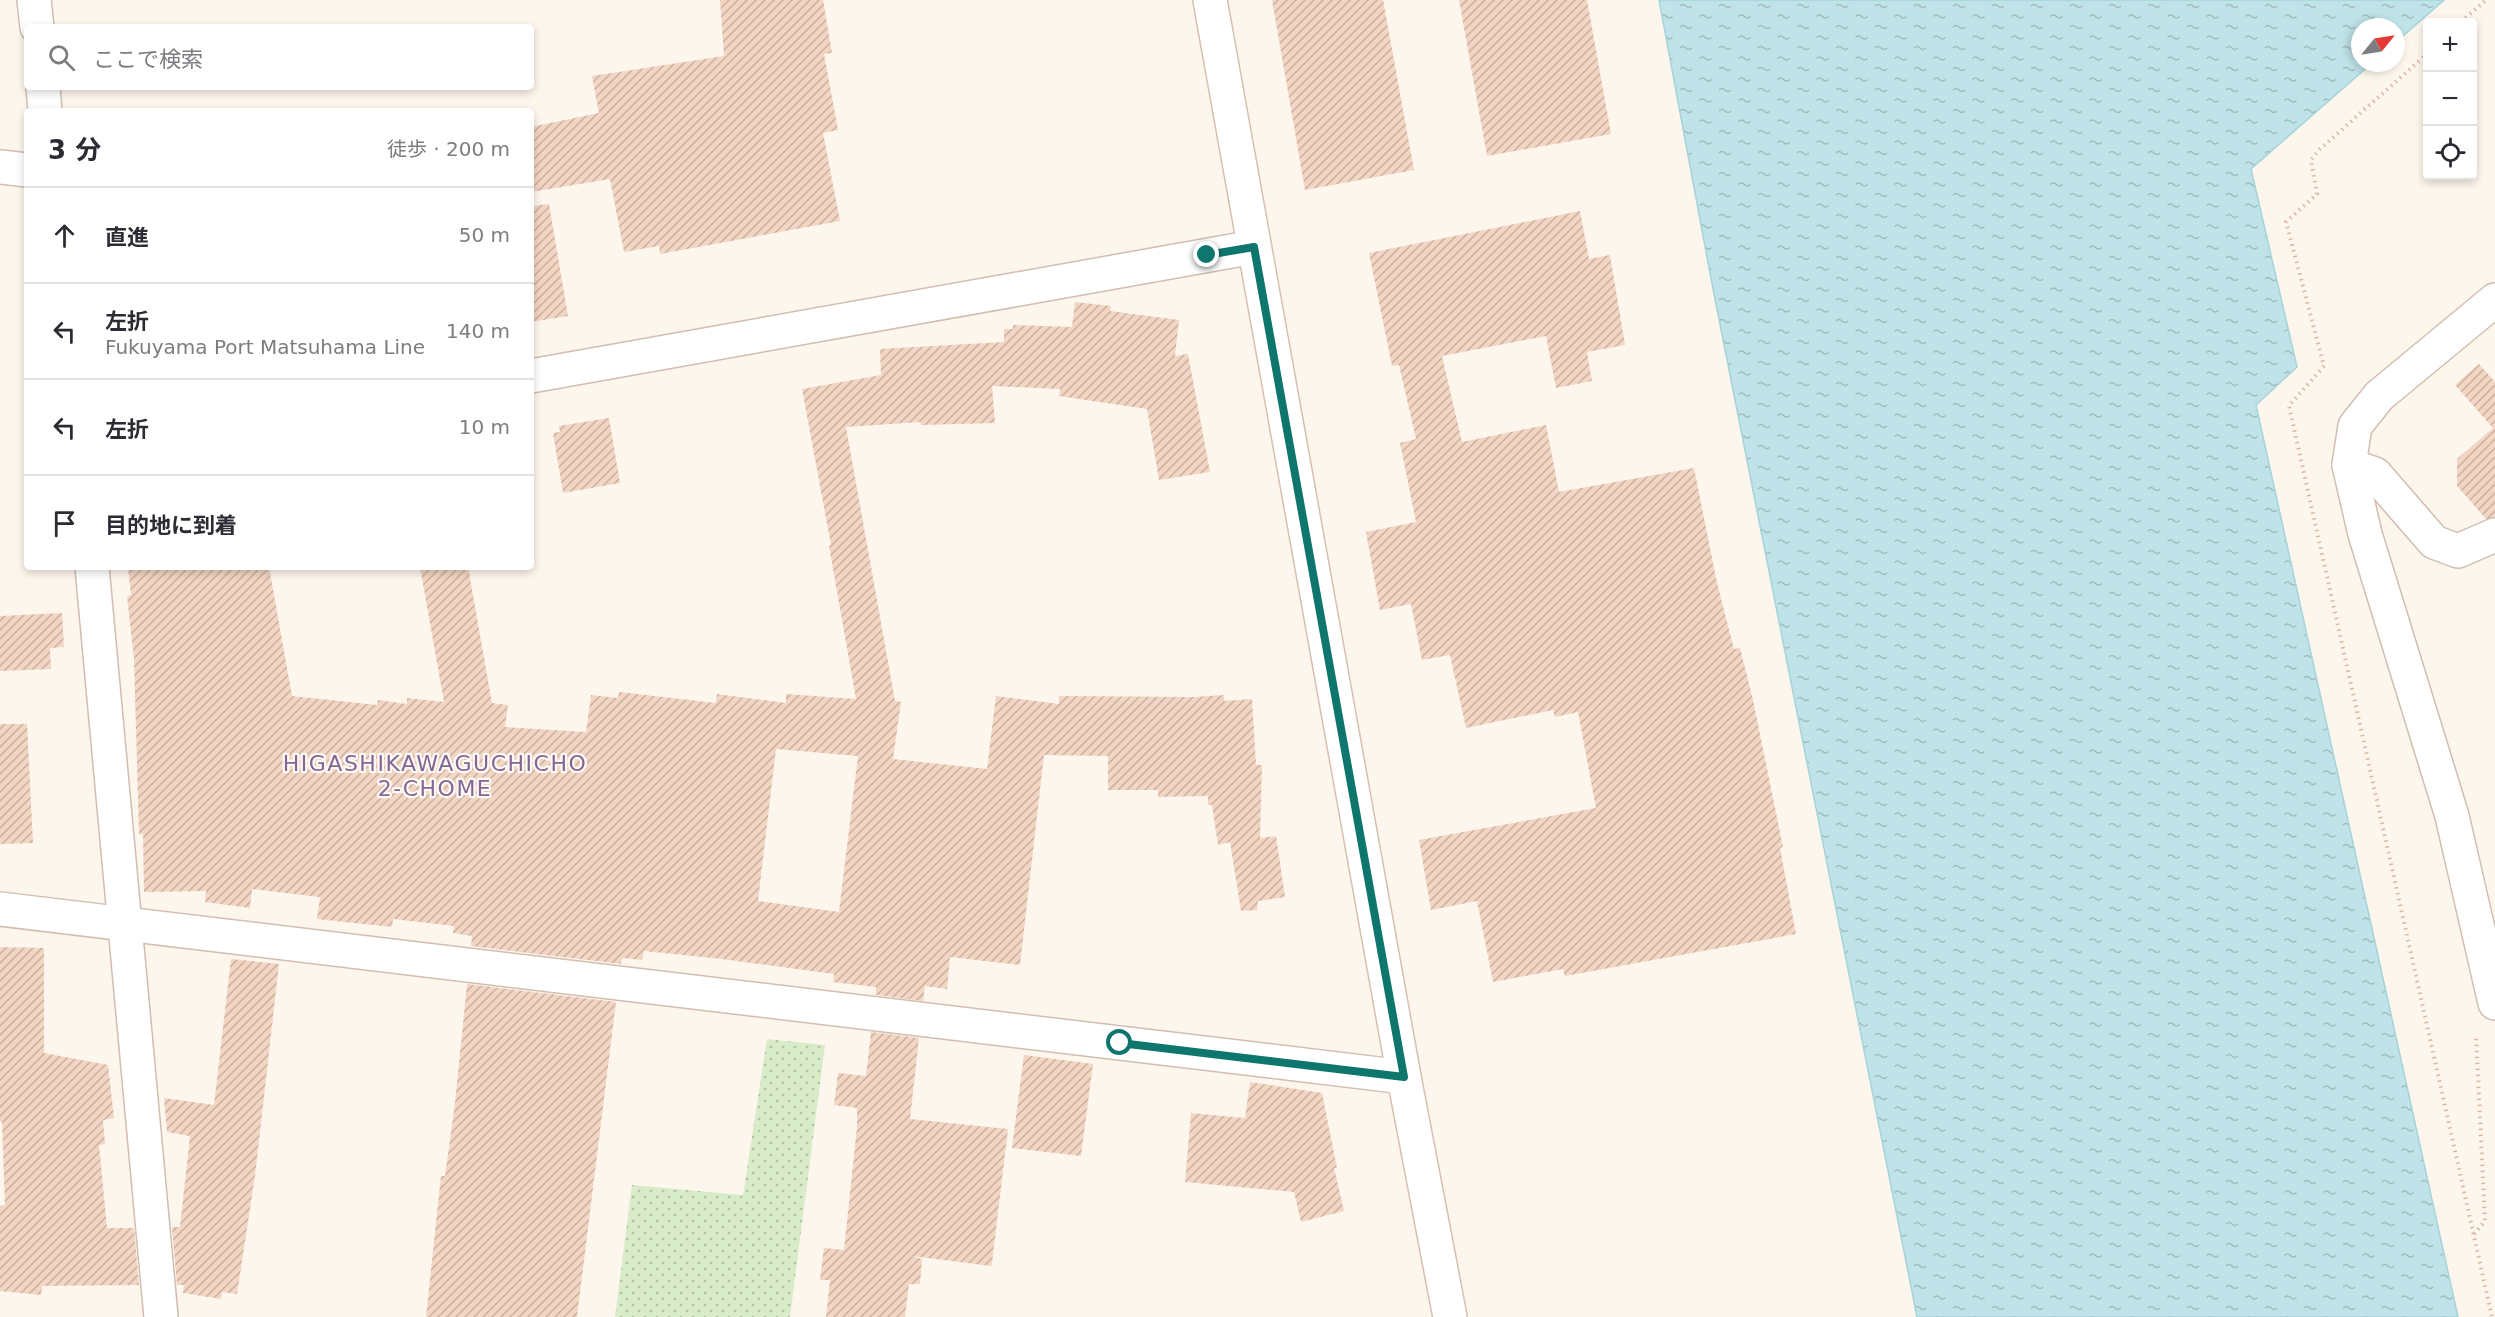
<!DOCTYPE html>
<html lang="ja">
<meta charset="utf-8">
<style>
:root{--surface:#fff;--page:#f7f7f7;--text:#2b2b33;--muted:#7c7c81;--line:#e1e1e2}
body{margin:0;font-family:"DejaVu Sans","Noto Sans JP",sans-serif;background:var(--page);color:var(--text)}
.controls{position:absolute;right:18px;top:18px;display:grid;overflow:hidden;border-radius:6px;box-shadow:0 3px 9px #0003}
.controls button{width:54px;height:54px;display:grid;place-items:center;padding:0;border:0;border-bottom:2px solid var(--line);background:var(--surface);color:var(--text);font:30px sans-serif}
.compass{position:absolute;left:2351px;top:18px;width:54px;height:54px;border-radius:50%;background:var(--surface);box-shadow:0 3px 9px #0003;rotate:60deg}
.stop{position:absolute;width:18px;height:18px;margin:-14px;border:4px solid #0f766e;border-radius:50%;background:#fff}
.stop.end{background:#0f766e;border-color:#fff;box-shadow:0 2px 6px #0008}
.list{margin:0;padding:0;list-style:none}
h2{display:flex;justify-content:space-between;align-items:center;height:78px;margin:0;padding:0 24px;font-size:26px}
h2 small{font-size:20px;font-weight:400;color:var(--muted)}
.list li{display:grid;grid-template-columns:39px 1fr auto;gap:18px;align-items:center;box-sizing:border-box;height:96px;padding:0 24px;border-top:2px solid var(--line)}
.list b{display:block;font-size:22px;white-space:nowrap}
.list p{margin:0;font-size:20px;white-space:nowrap;color:var(--muted)}
.list em{font-size:20px;font-style:normal;color:var(--muted)}
.icon{flex:none;width:33px;height:33px;fill:none;stroke:currentColor;stroke-width:2;stroke-linecap:round;stroke-linejoin:round}
.map{position:relative;flex:none;width:2495px;height:1317px;overflow:hidden}
.search{position:absolute;background:var(--surface);box-shadow:0 3px 9px #0003;left:24px;top:24px;width:510px;height:66px;display:flex;align-items:center;gap:15px;box-sizing:border-box;padding:0 21px;border-radius:6px;color:var(--muted);font-size:22px}
.panel{position:absolute;background:var(--surface);box-shadow:0 3px 9px #0003;left:24px;top:108px;width:510px;height:462px;border-radius:6px}
.map>svg:first-child{display:block}
</style>
<div class="map">
<svg width="2495" height="1317" viewBox="0 0 2495 1317">
<defs>
<pattern id="grass-dots" width="8" height="8" patternUnits="userSpaceOnUse" patternTransform="scale(1.5)"><rect width="8" height="8" fill="#d8ecc9"/><path d="M2 2h.1M6 6h.1" fill="none" stroke="#b4c2a5" stroke-width="1.8" stroke-linecap="round"/></pattern>
<pattern id="water-ripples" width="26" height="14" patternUnits="userSpaceOnUse" patternTransform="scale(1.5)"><rect width="26" height="14" fill="#bfe3e8"/><path d="M2 4q2-2 4 0t4 0M15 11q2-2 4 0t4 0" fill="none" stroke="#a0bbbe"/></pattern>
<pattern id="building-hatch" width="6" height="6" patternUnits="userSpaceOnUse" patternTransform="scale(1.5)"><rect width="6" height="6" fill="#f3d5c3"/><path d="M-1 1l2-2M0 6l6-6M5 7l2-2" fill="none" stroke="#cab0a1"/></pattern>
</defs>
<rect width="100%" height="100%" fill="#fdf6ec"/>
<!-- grass -->
<polygon fill="url(#grass-dots)" points="767,1039 825,1045 790,1317 615,1317 632,1185 743,1195"/>
<!-- water -->
<polygon fill="url(#water-ripples)" stroke="#a5d3da" stroke-width="1.5" points="1659,0 2444,0 2396,42 2396,27 2360,27 2360,63 2372,63 2251,169 2297,367 2256,405 2458,1317 1917,1317 1713,289"/>
<!-- building -->
<g fill="url(#building-hatch)" fill-rule="evenodd">
<polygon points="720,0 823,0 832,53 824,54 838,130 823,133 840,221 660,254 659,246 624,252 610,179 531,192 531,127 599,113 592,76 724,56"/>
<polygon points="1272,0 1383,0 1414,170 1305,190"/>
<polygon points="1459,0 1587,0 1611,134 1487,156"/>
<polygon points="549,204 568,316 531,322 531,206"/>
<polygon points="1580,211 1589,259 1610,255 1625,345 1587,352 1592,381 1556,388 1546,336 1442,356 1462,442 1546,425 1559,492 1694,468 1717,583 1734,649 1740,648 1753,700 1783,847 1780,848 1796,934 1565,976 1563,969 1493,982 1477,901 1431,910 1419,840 1596,808 1578,712 1555,717 1553,710 1466,728 1450,655 1422,660 1411,604 1380,610 1366,532 1416,522 1400,443 1416,439 1399,365 1392,366 1369,253"/>
<path d="M1075,302L1111,306L1110,311L1179,320L1175,356L1188,354L1210,472L1159,480L1147,409L1059,396L1060,389L992,386L995,423L921,425L920,422L846,427L895,701L901,702L893,759L987,769L996,696L1059,704V696L1194,697L1224,695V701L1252,699L1256,765H1262L1260,838L1276,836L1285,897L1258,901L1257,910L1241,911L1230,842L1218,845L1212,805H1208V796L1158,797V790H1108V756L1044,755L1020,965L950,957L947,989L925,986L923,1001L876,995V987L833,982L834,974L722,959L644,951L642,960L622,958L621,964L471,946L472,936L453,933L454,926L393,919L392,927L317,919L320,897L252,889L250,908L205,902L206,891L144,892L143,834H139L134,659L127,596L131,595L128,567H269L292,696L377,705L378,700L407,704V698L444,702L420,567H468L492,703L508,705L505,727L586,732L591,695L618,698L619,692L716,703L717,694L786,703V694L856,699L829,546L831,545L802,389L881,375L880,349L1004,342V329H1013V325L1072,327ZM776,749L858,756L839,912L758,901Z"/>
<polygon points="2479,364 2495,382 2495,517 2486,519 2457,486 2457,459 2493,428 2455,385"/>
<polygon points="609,418 620,483 563,493 553,433 560,432 559,426"/>
<polygon points="62,613 64,647 50,648 51,669 0,671 0,616"/>
<polygon points="0,724 27,724 33,843 0,844"/>
<polygon points="0,947 44,948 44,1053 108,1065 114,1118 103,1120 105,1144 99,1145 107,1228 134,1228 139,1285 42,1286 41,1295 0,1291 0,1206 5,1205 2,1122 0,1122"/>
<polygon points="231,959 279,964 255,1176 237,1294 222,1292 221,1299 183,1293 184,1285 177,1285 172,1227 180,1227 190,1136 167,1132 164,1098 214,1105"/>
<polygon points="467,984 616,1002 577,1317 426,1317 441,1176 445,1176 455,1103"/>
<polygon points="871,1032 919,1038 910,1119 1008,1129 992,1263 991,1266 912,1256 922,1259 920,1284 909,1284 905,1317 826,1317 830,1280 820,1280 824,1248 844,1250 857,1127 857,1108 834,1105 838,1073 866,1076"/>
<polygon points="1024,1055 1093,1064 1081,1156 1012,1148"/>
<polygon points="1250,1082 1322,1093 1337,1168 1334,1168 1344,1211 1301,1222 1294,1192 1185,1182 1191,1113 1245,1118"/>
</g>
<g fill="none" stroke-linecap="round" stroke-linejoin="round">
<!-- minor casing -->
<g stroke="#d1beb0" stroke-width="36">
<g id="minor">
<polyline points="34,0 37,27"/>
<polyline points="43,87 45,111"/>
<polyline points="0,167 27,170"/>
<polyline points="2495,300 2379,396 2355,426 2349,465 2365,534 2452,816 2495,1003"/>
<polyline points="531,376 1254,247"/>
<polyline points="2349,465 2375,474 2434,542 2458,551 2495,535"/>
<polyline points="92,567 161,1317"/>
<polyline points="0,909 1404,1077"/>
</g>
</g>
<!-- secondary casing -->
<g stroke="#d6c0b0" stroke-width="36">
<polyline id="secondary" points="1210,0 1404,1077 1450,1317"/>
</g>
<!-- path -->
<g stroke="#d9b8a5" stroke-width="4" stroke-dasharray="1.5 4.5" stroke-linecap="butt">
<polyline points="2461,22 2486,0"/>
<polyline points="2428,53 2319,150 2311,160 2317,194 2286,222 2324,366 2289,406 2492,1317"/>
<polyline points="2474,1234 2485,1221 2476,1036"/>
</g>
<!-- minor -->
<use href="#minor" stroke="#fff" stroke-width="33"/>
<!-- secondary -->
<use href="#secondary" stroke="#fff" stroke-width="33"/>
</g>
<g fill="none" stroke-linecap="round" stroke-linejoin="round">
<!-- route -->
<polyline stroke="#0f766e" stroke-width="8" points="1120,1043 1404,1077 1254,247 1207,255"/>
</g>
<g text-anchor="middle" dominant-baseline="central" stroke-width="4.5" stroke-linejoin="round" paint-order="stroke">
<!-- neighbourhood labels -->
<g font-size="22" letter-spacing="1.5" fill="#846695" stroke="#fffaf3">
<text x="435" y="763">HIGASHIKAWAGUCHICHO<tspan x="435" dy="25">2-CHOME</tspan></text>
</g>
</g>
</svg>
<div class="controls">
<button>+</button>
<button>−</button>
<button><svg class="icon" aria-label="locate" viewBox="0 0 24 24"><circle cx="12" cy="12" r="6"/><path d="M12 2v4M12 18v4M2 12h4M18 12h4"/></svg></button>
</div>
<svg class="compass" viewBox="-18 -18 36 36"><path d="M0-13l5 13h-10z" fill="#e53935"/><path d="M0 13l5-13h-10z" fill="#7c7c81"/></svg>
<div class="stop" style="left:1120px;top:1043px"></div>
<div class="stop end" style="left:1207px;top:255px"></div>
<div class="search"><svg class="icon" aria-label="search" viewBox="0 0 24 24"><circle cx="10" cy="10" r="6"/><path d="M15 15l6 6"/></svg>ここで検索</div>
<section class="panel">
<h2>3 分<small>徒歩 · 200 m</small></h2>
<ul class="list">
<li><svg class="icon" aria-label="ahead" viewBox="0 0 24 24"><path d="M12 20V5M6 11l6-6 6 6"/></svg><div><b>直進</b></div><em>50 m</em></li>
<li><svg class="icon" aria-label="left" viewBox="0 0 24 24"><path d="M17 20v-9H6M10 6l-5 5 5 5"/></svg><div><b>左折</b><p>Fukuyama Port Matsuhama Line</p></div><em>140 m</em></li>
<li><svg class="icon" aria-label="left" viewBox="0 0 24 24"><path d="M17 20v-9H6M10 6l-5 5 5 5"/></svg><div><b>左折</b></div><em>10 m</em></li>
<li><svg class="icon" aria-label="arrive" viewBox="0 0 24 24"><path d="M6 21V4h12l-3 4 3 4H6"/></svg><div><b>目的地に到着</b></div></li>
</ul>
</section>
</div>
